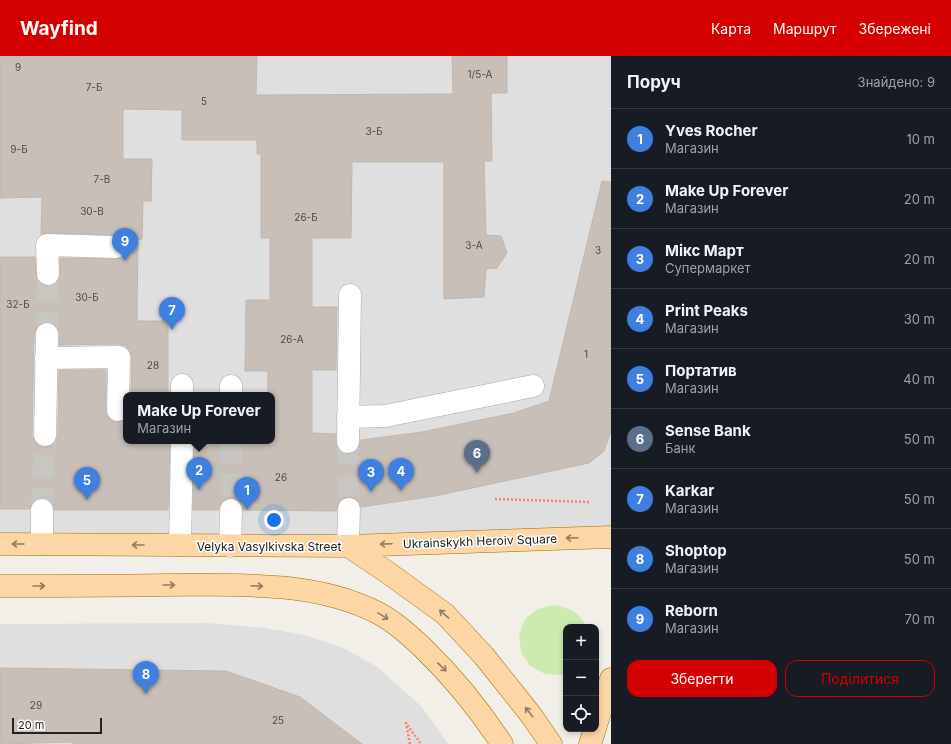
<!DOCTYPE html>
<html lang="uk">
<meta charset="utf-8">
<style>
:root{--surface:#171b24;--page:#242831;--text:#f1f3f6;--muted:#9ea1a6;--line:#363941;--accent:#d40000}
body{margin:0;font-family:Inter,sans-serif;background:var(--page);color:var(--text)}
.controls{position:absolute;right:12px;bottom:12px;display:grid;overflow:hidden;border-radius:8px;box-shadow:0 2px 6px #0003}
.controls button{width:36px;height:36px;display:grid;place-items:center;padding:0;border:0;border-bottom:1px solid var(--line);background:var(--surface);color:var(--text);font:20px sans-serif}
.scale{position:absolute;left:12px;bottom:10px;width:90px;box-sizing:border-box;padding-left:4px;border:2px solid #222;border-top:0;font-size:11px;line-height:14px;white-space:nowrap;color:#222;-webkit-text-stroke:3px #fff;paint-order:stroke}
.you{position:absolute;left:274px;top:464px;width:14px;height:14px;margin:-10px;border:3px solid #fff;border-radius:50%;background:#1a73e8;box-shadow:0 0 0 6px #1a73e833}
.badge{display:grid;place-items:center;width:26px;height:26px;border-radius:50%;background:var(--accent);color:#fff;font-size:13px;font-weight:700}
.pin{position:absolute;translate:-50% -33px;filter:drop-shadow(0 1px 2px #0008)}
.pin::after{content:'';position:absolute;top:21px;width:14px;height:12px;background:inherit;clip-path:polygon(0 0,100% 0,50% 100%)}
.popup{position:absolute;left:123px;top:336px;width:152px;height:52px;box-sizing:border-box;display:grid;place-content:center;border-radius:8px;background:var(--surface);filter:drop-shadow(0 1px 3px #0005);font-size:13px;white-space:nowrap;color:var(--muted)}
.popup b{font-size:15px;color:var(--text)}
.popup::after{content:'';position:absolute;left:50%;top:100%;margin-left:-8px;border:8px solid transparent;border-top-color:var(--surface)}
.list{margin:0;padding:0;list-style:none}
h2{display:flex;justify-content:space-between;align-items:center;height:52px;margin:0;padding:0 16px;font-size:17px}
h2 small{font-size:13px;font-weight:400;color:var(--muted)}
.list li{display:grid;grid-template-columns:26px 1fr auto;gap:12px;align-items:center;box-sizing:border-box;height:60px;padding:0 16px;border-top:1px solid var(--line)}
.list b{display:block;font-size:15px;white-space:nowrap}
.list p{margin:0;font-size:13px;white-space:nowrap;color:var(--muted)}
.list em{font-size:13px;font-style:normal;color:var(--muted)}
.actions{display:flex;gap:8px;padding:12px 16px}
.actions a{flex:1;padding:9px 0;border:1px solid var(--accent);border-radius:12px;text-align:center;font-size:14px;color:var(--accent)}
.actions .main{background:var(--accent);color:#fff}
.icon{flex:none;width:22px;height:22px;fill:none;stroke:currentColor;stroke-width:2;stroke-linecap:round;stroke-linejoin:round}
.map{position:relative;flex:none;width:611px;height:688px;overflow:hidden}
header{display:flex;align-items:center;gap:24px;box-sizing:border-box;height:56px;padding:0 20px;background:var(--accent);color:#fff}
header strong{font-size:19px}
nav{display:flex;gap:22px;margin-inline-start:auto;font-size:14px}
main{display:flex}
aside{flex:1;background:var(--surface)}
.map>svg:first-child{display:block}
</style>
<header>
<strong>Wayfind</strong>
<nav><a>Карта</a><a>Маршрут</a><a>Збережені</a></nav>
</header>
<main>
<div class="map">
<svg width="611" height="688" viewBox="0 0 611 688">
<rect width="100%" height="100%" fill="#f2efe9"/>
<!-- residential -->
<g fill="#e0dfdf" fill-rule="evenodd">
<path d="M0,0H611V481L0,488ZM126,339H272V385H126Z"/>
<polygon points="206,567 265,572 304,579 343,592 376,610 422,651 448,688 0,688 0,568"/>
</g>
<!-- grass -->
<path fill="#cdebb0" d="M555,549C569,552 580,556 586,571H566V617L562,619L545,618L530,610L521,596L519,579L525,563L538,553Z"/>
<!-- building -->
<g fill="#c7bfb8" stroke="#c4b6ab">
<polygon points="0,0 257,0 256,39 453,38 452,0 507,0 507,37 491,37 492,105 484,105 486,179 501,180 507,197 497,212 486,213 484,241 444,243 444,106 352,106 351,182 312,182 312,251 337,251 336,314 312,314 312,377 336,378 336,386 337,392 342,397 348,398 354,397 358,393 361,384 422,376 514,357 549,345 602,125 611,126 611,375 604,395 589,407 435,440 361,451 360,447 356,443 349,441 343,442 339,446 336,455 243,454 242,448 238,444 231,442 225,443 221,447 218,454 193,454 194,385 272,385 272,339 268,339 268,315 245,315 246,244 270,244 270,182 261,182 261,98 257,98 257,84 182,84 182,54 123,53 123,103 152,103 151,145 143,145 142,183 138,183 137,265 168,265 168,339 131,339 132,301 130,295 126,290 119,288 59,289 60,278 58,272 53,267 48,266 41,267 37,271 34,278 32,379 34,385 39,390 44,391 51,390 56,385 58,379 59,314 106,314 106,354 107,360 111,364 117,366 126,363 126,385 170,385 168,454 54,454 53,448 49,443 42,442 35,443 31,447 30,453 0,453 0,201 35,201 36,218 37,224 42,229 49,230 55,228 59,224 60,218 60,202 116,203 122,202 126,198 128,191 127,185 123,181 116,179 47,177 41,178 42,141 0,142"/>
<polygon points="0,612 226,615 300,641 362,688 73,688 73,686 0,688"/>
</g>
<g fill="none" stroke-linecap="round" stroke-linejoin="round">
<!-- minor-tunnel -->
<g stroke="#c8c6c1" stroke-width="22" stroke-dasharray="22 11" stroke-linecap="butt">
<polyline points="47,278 48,218"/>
<polyline points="231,385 231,454"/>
<polyline points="348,386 349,453"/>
<polyline points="42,454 45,379"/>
</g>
<!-- minor casing -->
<g stroke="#a9a9a9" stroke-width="23">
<g id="minor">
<polyline points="48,218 47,189 116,191"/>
<polyline points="46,302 119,301 118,354"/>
<polyline points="231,330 231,339"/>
<polyline points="182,339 182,329"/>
<polyline points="348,361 385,360 533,330"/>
<polyline points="45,379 47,278"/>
<polyline points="348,386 350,239"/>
<polyline points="42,488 42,454"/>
<polyline points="180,489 182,385"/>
<polyline points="230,490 231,454"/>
<polyline points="348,490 349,453"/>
</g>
</g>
<!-- major casing -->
<g stroke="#a06b00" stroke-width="23">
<g id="major">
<polyline points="0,488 348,490 611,481"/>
<polyline points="348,490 387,516 445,558 484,600 531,659 551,688"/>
<path d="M0,530C55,530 109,530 164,529C234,529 314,524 378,557C395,566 409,579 423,592C453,621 479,653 502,688"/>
<polyline points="596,669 611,623"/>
<polyline points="590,688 595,673"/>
</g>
</g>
<!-- path -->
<g stroke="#fa8072" stroke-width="2.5" stroke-dasharray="2 2" stroke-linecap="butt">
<polyline points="495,443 589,446"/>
<polyline points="410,688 406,667 421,688"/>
</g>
<!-- minor -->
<use href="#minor" stroke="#fff" stroke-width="22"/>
<!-- major -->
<use href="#major" stroke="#fcd6a4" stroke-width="22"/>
</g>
<!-- one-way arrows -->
<defs><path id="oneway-shaft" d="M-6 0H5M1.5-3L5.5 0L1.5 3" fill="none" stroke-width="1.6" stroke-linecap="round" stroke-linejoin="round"/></defs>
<g stroke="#8f7c63">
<use href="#oneway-shaft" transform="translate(572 482) rotate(178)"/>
<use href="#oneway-shaft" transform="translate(18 488) rotate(-180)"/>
<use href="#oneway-shaft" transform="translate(386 488) rotate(178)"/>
<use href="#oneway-shaft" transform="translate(138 489) rotate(-180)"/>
<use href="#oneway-shaft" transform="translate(169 529)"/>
<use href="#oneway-shaft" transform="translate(39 530)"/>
<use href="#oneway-shaft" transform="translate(257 530) rotate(3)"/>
<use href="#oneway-shaft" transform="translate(444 558) rotate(-139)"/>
<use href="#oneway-shaft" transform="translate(383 560) rotate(32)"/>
<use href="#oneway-shaft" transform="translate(442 611) rotate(44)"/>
<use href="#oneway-shaft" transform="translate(529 656) rotate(-128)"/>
</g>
<g text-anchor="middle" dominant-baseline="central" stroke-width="3" stroke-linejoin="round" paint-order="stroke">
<!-- number labels -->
<g font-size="10" fill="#4b4948">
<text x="18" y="11">9</text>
<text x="480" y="18">1/5-А</text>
<text x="94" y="31">7-Б</text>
<text x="204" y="45">5</text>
<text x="374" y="75">3-Б</text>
<text x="19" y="93">9-Б</text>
<text x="102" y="123">7-В</text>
<text x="92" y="155">30-В</text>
<text x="306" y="161">26-Б</text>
<text x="474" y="189">3-А</text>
<text x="598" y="194">3</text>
<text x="87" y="241">30-Б</text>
<text x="18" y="248">32-Б</text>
<text x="292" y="283">26-А</text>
<text x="586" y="298">1</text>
<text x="153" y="309">28</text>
<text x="281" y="421">26</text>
<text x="36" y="649">29</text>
<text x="278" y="664">25</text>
</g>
<!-- street labels -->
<g font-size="12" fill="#222" stroke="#fff">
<text transform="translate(480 485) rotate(-2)">Ukrainskykh Heroiv Square</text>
<text x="269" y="490">Velyka Vasylkivska Street</text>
</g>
</g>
</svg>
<div class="controls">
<button>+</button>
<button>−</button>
<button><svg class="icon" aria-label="locate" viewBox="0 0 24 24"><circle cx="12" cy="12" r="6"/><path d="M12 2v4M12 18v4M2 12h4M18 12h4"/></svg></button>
</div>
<div class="scale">20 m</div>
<div class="you"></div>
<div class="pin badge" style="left:247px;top:454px;background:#3f7fe0">1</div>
<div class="pin badge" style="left:199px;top:434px;background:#3f7fe0">2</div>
<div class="popup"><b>Make Up Forever</b>Магазин</div>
<div class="pin badge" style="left:371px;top:436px;background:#3f7fe0">3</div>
<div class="pin badge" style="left:401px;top:435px;background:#3f7fe0">4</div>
<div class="pin badge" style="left:87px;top:444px;background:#3f7fe0">5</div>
<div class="pin badge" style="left:477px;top:417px;background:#5c6f8a">6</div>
<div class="pin badge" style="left:172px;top:274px;background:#3f7fe0">7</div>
<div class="pin badge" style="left:146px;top:638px;background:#3f7fe0">8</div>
<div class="pin badge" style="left:125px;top:205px;background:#3f7fe0">9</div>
</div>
<aside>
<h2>Поруч<small>Знайдено: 9</small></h2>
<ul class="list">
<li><span class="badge" style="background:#3f7fe0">1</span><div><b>Yves Rocher</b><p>Магазин</p></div><em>10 m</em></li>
<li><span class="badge" style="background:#3f7fe0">2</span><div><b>Make Up Forever</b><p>Магазин</p></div><em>20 m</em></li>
<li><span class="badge" style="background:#3f7fe0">3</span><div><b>Мікс Март</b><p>Супермаркет</p></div><em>20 m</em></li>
<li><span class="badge" style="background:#3f7fe0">4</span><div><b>Print Peaks</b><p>Магазин</p></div><em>30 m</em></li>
<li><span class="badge" style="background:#3f7fe0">5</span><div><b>Портатив</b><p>Магазин</p></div><em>40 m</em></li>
<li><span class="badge" style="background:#5c6f8a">6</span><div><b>Sense Bank</b><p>Банк</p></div><em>50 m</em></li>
<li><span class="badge" style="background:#3f7fe0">7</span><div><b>Karkar</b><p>Магазин</p></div><em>50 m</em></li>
<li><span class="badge" style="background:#3f7fe0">8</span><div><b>Shoptop</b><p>Магазин</p></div><em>50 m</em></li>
<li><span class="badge" style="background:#3f7fe0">9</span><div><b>Reborn</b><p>Магазин</p></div><em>70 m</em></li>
</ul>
<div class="actions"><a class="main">Зберегти</a><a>Поділитися</a></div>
</aside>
</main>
